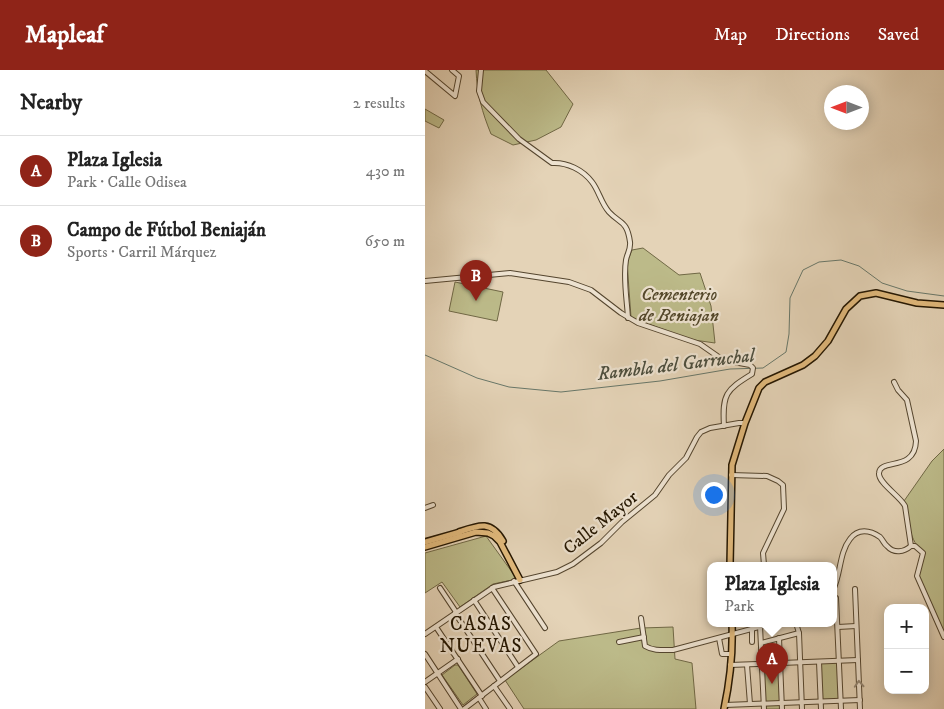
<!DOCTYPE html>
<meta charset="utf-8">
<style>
:root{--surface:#fff;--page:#f2f2f2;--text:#222;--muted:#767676;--line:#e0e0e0;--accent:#8f2418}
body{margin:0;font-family:"IM FELL DW Pica",serif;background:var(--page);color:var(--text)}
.controls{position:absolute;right:15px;bottom:15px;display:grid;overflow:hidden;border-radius:10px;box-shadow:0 2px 12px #0003}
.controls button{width:45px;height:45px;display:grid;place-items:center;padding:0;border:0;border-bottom:1px solid var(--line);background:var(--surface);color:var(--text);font:25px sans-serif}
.compass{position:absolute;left:399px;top:15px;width:45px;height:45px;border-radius:50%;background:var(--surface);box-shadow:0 2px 12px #0003;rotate:270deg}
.you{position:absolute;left:288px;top:424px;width:18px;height:18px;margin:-12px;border:4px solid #fff;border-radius:50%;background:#1a73e8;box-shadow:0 0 0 8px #1a73e833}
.badge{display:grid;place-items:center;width:32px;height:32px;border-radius:50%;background:var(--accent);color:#fff;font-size:16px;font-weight:700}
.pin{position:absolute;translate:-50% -41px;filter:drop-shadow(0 1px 2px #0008)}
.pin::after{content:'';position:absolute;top:26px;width:18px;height:15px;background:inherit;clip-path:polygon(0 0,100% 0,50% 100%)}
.popup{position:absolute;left:282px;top:492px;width:130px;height:65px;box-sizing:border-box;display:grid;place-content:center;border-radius:10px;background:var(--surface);filter:drop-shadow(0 1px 4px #0005);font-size:16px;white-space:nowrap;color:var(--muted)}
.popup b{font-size:19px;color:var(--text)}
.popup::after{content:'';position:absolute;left:50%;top:100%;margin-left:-10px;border:10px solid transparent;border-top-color:var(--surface)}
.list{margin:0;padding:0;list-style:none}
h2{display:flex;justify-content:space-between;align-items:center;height:65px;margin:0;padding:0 20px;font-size:21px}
h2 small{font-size:16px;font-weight:400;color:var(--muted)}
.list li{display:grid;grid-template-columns:32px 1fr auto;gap:15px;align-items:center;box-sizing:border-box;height:70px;padding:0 20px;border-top:1px solid var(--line)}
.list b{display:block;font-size:19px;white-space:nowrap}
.list p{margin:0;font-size:16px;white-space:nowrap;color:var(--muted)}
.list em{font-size:16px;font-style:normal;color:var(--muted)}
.map{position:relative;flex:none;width:519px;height:639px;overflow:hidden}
header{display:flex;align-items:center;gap:30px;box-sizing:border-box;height:70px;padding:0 25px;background:var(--accent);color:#fff}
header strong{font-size:24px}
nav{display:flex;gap:28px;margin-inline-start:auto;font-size:18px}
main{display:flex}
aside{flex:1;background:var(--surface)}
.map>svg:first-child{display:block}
</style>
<header>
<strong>Mapleaf</strong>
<nav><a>Map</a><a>Directions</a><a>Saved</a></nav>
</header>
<main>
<aside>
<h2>Nearby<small>2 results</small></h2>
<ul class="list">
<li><span class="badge">A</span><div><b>Plaza Iglesia</b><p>Park · Calle Odisea</p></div><em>430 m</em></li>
<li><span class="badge">B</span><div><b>Campo de Fútbol Beniaján</b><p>Sports · Carril Márquez</p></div><em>650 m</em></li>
</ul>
</aside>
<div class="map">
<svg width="519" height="639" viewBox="0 0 519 639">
<rect width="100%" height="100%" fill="#e4d3b7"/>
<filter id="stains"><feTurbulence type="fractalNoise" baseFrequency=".004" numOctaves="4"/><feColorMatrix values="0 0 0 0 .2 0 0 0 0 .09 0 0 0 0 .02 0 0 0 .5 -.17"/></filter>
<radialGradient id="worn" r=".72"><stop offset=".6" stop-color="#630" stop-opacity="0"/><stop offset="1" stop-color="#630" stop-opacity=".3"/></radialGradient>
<!-- green -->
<g fill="#bcba89" stroke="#706845">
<path d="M51,0H121L148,34L136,57L111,70L88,75L66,64C57,42 52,24 51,0Z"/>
<polygon points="0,39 19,50 14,58 0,51"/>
<polygon points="218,178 254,205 275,203 286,236 290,273 262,269 206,247 202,192 207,180"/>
<polygon points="30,212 78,222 72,251 24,241"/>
<path d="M519,379V564L493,504C505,477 495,487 487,466C483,455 482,442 479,431L507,391Z"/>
<polygon points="61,466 92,509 68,514 35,537 17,512 0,523 0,483"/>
<polygon points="248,557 250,589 267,593 271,639 99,639 80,610 134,571 216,558"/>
<polygon points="414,591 416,631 395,631 394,592"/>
<polygon points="355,593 357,639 339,639 337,594"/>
<polygon points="30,595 33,595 52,624 38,635 17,605"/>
</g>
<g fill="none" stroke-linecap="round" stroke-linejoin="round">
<!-- stream -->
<polyline stroke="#687769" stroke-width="1" points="0,285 52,308 84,317 136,322 235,311 305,299 338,298 361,282 364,264 365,228 378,200 394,192 416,190 434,196 457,213 482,221 519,226"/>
<!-- minor casing -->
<g stroke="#54452e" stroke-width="6">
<g id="minor">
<path d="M56,0L54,21L58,32L94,69L127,93C142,92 158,100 167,112C174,121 176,133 184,142C195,154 202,150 205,172C206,179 202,184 201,190C198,208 202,230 203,248"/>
<polyline points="0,1 30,26 34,6 27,0"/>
<path d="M0,211L85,203L144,212L166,220L196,243L213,253L275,274L298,290L325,295L328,298L327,304C301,320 297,324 299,356"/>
<path d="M469,312L473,320L482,330L491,371C490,402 455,388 454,403C453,413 475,426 480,436L486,476"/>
<polyline points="306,405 342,406 353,411 358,415 359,439 338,483 339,495"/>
<polyline points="0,438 8,435"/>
<polyline points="486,476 490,476 498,483 492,506 519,567"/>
<polyline points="89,511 120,558"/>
<polyline points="15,518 31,542"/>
<polyline points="430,519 435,639"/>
<path d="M408,520C416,504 414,483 425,469C433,458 445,460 455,467C458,470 459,474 462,476C469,484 479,482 486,476"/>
<polyline points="411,528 416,639"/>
<polyline points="49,530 93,597"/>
<polyline points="30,543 75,611"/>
<path d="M216,548L220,576C228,581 238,580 248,580L349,553"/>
<polyline points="371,553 374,563 377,639"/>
<polyline points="335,556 339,639"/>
<polyline points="11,557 57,626"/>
<polyline points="413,557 431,556"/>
<polyline points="327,559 327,572"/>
<polyline points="0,564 69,517 132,502 148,494 176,473 197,452 230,425 244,405 261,388 272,367 276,362 285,358 314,353 320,353"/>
<polyline points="294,568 297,584 306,584"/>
<polyline points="354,568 357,639"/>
<polyline points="194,572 219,567"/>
<polyline points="336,573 374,563"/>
<polyline points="0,584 36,639"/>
<polyline points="394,592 396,639"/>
<polyline points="305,595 433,590"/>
<polyline points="322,595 325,634"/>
<polyline points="0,612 33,589"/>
<polyline points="69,616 85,639"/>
<polyline points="0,617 15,639"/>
<polyline points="54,628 61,639"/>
<polyline points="300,635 435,630"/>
<polyline points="39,639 111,584 67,518"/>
</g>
</g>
<!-- major casing -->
<g stroke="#241601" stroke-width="8">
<g id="major">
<path d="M34,462C54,455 66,450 78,471"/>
<polyline points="0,472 35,462"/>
<polyline points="0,477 51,462 63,463 69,466 75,472 95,510"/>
<polyline points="305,495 307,395 320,353 334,318 340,312 378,295 390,286 403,271 421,239 435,226 451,223 492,233 519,235"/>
<path d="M299,639C305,611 308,581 307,553"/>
</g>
</g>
<!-- minor -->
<use href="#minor" stroke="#ede2d0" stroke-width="4"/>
<!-- major -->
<use href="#major" stroke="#e2ba7c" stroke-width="5"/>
</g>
<!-- one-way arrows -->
<defs><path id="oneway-chevron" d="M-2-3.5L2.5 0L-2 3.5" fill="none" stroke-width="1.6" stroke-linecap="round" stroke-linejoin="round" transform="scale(1.25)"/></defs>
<use stroke="#938673" href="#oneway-chevron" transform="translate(434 614) rotate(-93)"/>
<g text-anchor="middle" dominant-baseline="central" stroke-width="4.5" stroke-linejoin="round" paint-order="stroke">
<!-- park labels -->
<g font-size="18" font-style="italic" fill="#52472a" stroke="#ede2d0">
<text x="254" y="225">Cementerio<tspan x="254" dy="21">de Beniajan</tspan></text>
</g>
<!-- street labels -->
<g font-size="18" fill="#241601" stroke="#ede2d0">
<text transform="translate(176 453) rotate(-39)">Calle Mayor</text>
</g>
<!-- water labels -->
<g font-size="19" font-style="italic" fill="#4c4e3e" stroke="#ede2d0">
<text transform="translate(251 295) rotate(-7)">Rambla del Garruchal</text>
</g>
<!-- neighbourhood labels -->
<g font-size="19" letter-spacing="1" fill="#241601" stroke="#ede2d0">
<text x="56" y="554">CASAS<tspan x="56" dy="22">NUEVAS</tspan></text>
</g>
</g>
<rect width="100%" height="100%" filter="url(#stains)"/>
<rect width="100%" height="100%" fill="url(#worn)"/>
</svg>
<div class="controls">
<button>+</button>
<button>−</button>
</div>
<svg class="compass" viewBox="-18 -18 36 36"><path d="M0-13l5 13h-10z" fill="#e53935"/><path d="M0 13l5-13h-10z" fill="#767676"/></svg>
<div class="you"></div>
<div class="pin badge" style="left:347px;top:614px">A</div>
<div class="popup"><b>Plaza Iglesia</b>Park</div>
<div class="pin badge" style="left:51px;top:231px">B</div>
</div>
</main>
